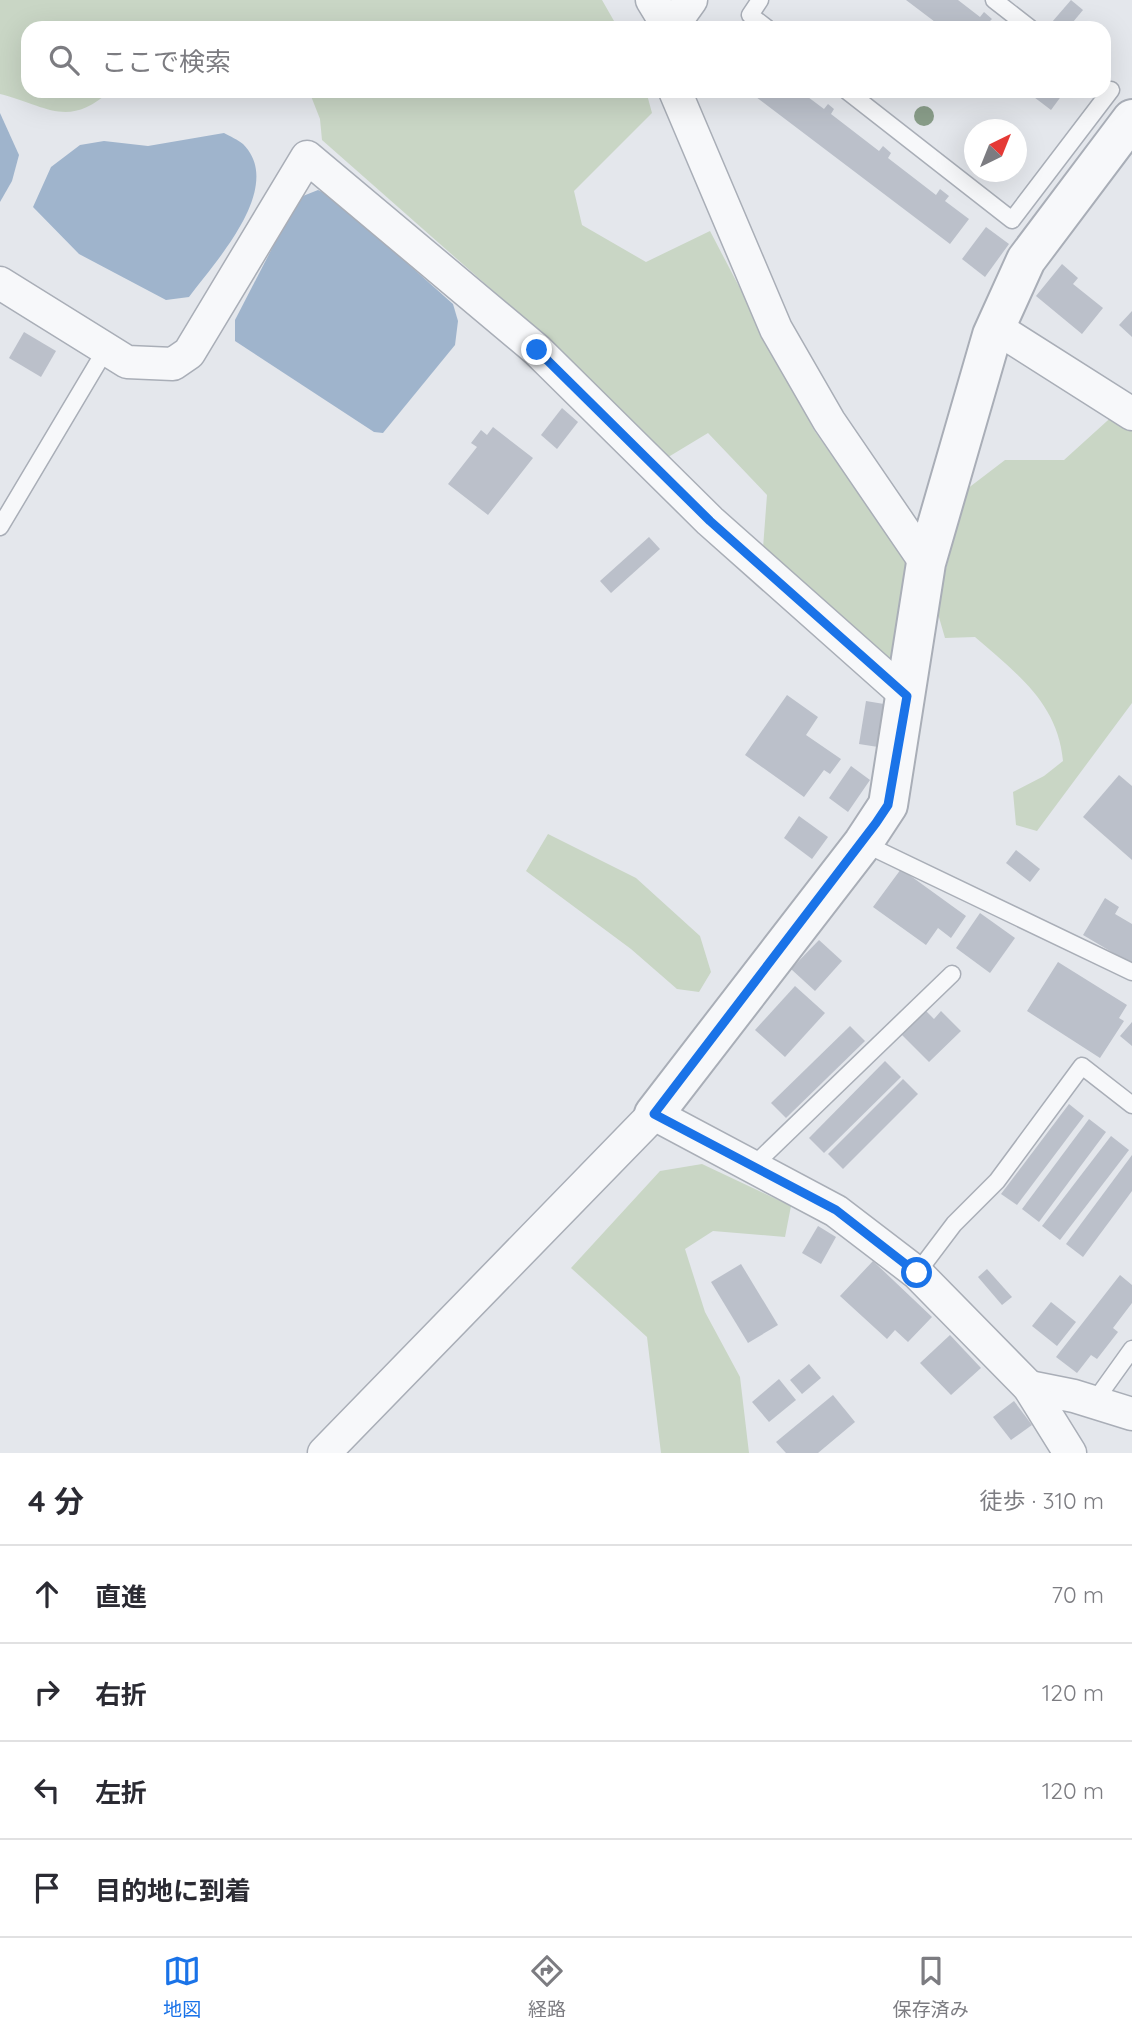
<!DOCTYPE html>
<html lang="ja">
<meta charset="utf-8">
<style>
:root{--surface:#fff;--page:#f2f2f3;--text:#2b2b33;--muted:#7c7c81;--line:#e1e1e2;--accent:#1a73e8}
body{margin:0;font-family:Quicksand,"Noto Sans JP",sans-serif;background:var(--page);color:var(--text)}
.compass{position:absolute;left:964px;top:119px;width:63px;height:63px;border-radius:50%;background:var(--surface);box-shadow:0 7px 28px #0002;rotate:43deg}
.stop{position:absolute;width:21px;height:21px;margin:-16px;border:5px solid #1a73e8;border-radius:50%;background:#fff}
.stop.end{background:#1a73e8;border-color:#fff;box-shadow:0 2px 7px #0008}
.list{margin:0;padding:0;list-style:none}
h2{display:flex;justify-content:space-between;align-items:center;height:91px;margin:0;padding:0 28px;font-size:30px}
h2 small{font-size:23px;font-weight:400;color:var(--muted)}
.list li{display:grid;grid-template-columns:46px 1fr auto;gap:21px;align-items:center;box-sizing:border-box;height:98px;padding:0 28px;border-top:2px solid var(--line)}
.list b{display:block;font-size:26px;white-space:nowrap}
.list em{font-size:23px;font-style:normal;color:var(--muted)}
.icon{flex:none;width:38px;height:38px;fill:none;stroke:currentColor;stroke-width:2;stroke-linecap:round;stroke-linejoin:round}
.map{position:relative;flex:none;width:1132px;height:1453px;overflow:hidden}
.search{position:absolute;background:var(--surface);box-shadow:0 7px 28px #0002;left:21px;right:21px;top:21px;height:77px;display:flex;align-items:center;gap:18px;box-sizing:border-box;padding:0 24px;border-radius:21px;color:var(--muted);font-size:26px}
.sheet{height:483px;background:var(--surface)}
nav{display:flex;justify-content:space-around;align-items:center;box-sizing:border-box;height:98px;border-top:2px solid var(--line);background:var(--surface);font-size:19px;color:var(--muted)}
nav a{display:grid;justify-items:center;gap:4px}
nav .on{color:var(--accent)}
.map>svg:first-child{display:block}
</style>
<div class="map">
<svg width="1132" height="1453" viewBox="0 0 1132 1453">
<rect width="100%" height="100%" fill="#e4e7ec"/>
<!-- green -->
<g fill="#c9d6c5">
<path d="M0,0H602L618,28H28V91H110C68,129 47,106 0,94Z"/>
<polygon points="309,91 646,91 652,113 574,191 582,225 646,262 710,231 814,430 908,564 900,649 889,666 763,548 767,495 708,433 665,459 533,326 322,140 320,119"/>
<path d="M1117,412L1132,423V703L1037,831L1016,825L1013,792L1044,776L1063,761C1058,703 1016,673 975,637L945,638L936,607L967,489L1005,460H1064Z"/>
<polygon points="548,834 636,878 700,936 711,972 699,992 677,989 631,949 526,871"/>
<polygon points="702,1164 791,1206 785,1237 713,1231 685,1249 705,1312 740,1377 749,1453 661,1453 647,1337 571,1268 660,1171"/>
</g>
<!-- water -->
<g fill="#9fb4cc">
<polygon points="0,113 19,155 12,181 0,202"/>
<path d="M224,133C230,136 238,140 243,144C286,187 214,263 189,297L166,300L79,254L33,207L51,167L80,145L104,141L148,146Z"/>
<polygon points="318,190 333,197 453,304 458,321 455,345 383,433 374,432 235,341 235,320 298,198"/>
</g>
<!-- building -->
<g fill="#bbc0ca">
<polygon points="906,0 958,0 980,17 984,12 992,19 988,23 994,28 943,28"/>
<polygon points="1071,0 1083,10 1068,28 1060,28 1052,22"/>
<polygon points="748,91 800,91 824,109 828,104 834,109 831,114 879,151 883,146 891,153 888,158 936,195 940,189 949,196 945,201 969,219 950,244"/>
<polygon points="1026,91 1065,91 1051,110"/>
<polygon points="986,227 1009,244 985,277 962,259"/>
<polygon points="1062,264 1078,278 1073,284 1103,308 1082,334 1036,296"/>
<polygon points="1132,311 1132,337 1119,325"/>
<polygon points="24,332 56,351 41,377 9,358"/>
<polygon points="562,408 578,422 557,449 541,435"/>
<polygon points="493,427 533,458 488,515 448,484 477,447 471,443 481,430 487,435"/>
<polygon points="649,537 660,549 611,593 600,581"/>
<polygon points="787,695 818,717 806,735 841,759 830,774 824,770 804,797 745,755"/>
<polygon points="866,701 884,704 878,747 859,744"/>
<polygon points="851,766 870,780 848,812 829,798"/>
<polygon points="1119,775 1132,786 1132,860 1083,817"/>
<polygon points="799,816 828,837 812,859 784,838"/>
<polygon points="1016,850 1040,869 1030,882 1006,863"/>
<polygon points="901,869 966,916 951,938 938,928 926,945 873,907"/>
<polygon points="1105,898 1119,907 1115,914 1132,924 1132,964 1083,935"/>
<polygon points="980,913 1015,938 990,973 956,948"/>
<polygon points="819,940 842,961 815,991 791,969"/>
<polygon points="1058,962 1127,1005 1119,1018 1124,1021 1100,1058 1027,1011"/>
<polygon points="795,986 825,1013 785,1057 755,1030"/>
<polygon points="925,1010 934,1019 941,1011 961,1031 929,1062 901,1034"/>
<polygon points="1132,1022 1132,1046 1120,1036"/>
<polygon points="850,1026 865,1041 786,1118 771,1103"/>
<polygon points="885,1061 901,1077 824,1153 809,1138"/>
<polygon points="903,1079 918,1094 843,1169 828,1154"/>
<polygon points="1069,1104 1084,1116 1017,1205 1001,1194"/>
<polygon points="1089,1119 1106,1132 1039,1222 1022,1209"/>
<polygon points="1111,1136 1129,1150 1060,1240 1042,1226"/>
<polygon points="1132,1155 1132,1191 1083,1257 1066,1244"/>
<polygon points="818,1226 836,1237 821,1264 802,1253"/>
<polygon points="873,1261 932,1317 908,1342 895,1330 887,1339 840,1296"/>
<polygon points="741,1264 778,1325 748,1343 711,1282"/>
<polygon points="987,1269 1012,1297 1002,1305 978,1277"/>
<polygon points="1120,1275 1132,1285 1132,1303 1113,1328 1118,1332 1097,1359 1091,1355 1077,1373 1056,1357"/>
<polygon points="1051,1302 1076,1322 1057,1346 1032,1326"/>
<polygon points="950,1335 981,1368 951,1395 920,1363"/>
<polygon points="809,1364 821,1378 802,1394 790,1380"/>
<polygon points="779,1379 796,1400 769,1422 752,1402"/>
<polygon points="833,1395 855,1422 818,1453 786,1453 776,1442"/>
<polygon points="1014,1401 1032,1425 1011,1440 993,1417"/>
</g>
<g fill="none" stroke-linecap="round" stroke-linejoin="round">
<!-- service casing -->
<g stroke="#a9aeb7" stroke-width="19">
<g id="service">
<polyline points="760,0 750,15 767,28"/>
<polyline points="994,0 1030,28"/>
<polyline points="847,91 1012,220 1111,90"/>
<polyline points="0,527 106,349"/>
<polyline points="863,843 1132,972"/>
<polyline points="753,1166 952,974"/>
<polyline points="917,1273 954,1224 997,1181 1082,1066 1132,1105"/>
<polyline points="1094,1402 1132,1349"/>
</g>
</g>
<!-- minor casing -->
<g stroke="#a9aeb7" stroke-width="35">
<g id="minor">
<polyline points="652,0 669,28"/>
<polyline points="671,28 691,0"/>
<polyline points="675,91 776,329 829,421 926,563"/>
<polyline points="0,283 127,362 173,364 189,353 307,157 537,350 710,521 907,696"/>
<polyline points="995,327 1132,414"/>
<polyline points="1029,1387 1074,1396 1132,1414"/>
<polyline points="324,1453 654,1114 836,1211 917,1273 1029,1387 1070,1453"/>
</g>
</g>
<!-- tertiary casing -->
<g stroke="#a9aeb7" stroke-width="42">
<polyline id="tertiary" points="654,1114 863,843 888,805 926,563 992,335 1026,260 1132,119"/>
</g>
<!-- service -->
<use href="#service" stroke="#f7f8fa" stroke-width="16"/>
<!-- minor -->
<use href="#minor" stroke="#f7f8fa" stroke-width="32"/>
<!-- tertiary -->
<use href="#tertiary" stroke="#f7f8fa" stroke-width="38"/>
</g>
<!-- trees -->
<circle fill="#899d89" cx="924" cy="116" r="10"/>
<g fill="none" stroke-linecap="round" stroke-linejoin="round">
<!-- route -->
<polyline stroke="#1a73e8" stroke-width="9" points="537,350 710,521 907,696 888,805 876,823 654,1114 836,1210 917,1273"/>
</g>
</svg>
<svg class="compass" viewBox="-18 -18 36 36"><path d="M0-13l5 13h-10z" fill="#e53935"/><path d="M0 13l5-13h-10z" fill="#7c7c81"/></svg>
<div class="stop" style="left:917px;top:1273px"></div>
<div class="stop end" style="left:537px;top:350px"></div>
<div class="search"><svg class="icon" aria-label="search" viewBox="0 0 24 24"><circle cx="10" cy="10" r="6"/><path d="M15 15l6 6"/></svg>ここで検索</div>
</div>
<section class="sheet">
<h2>4 分<small>徒歩 · 310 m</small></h2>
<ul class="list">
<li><svg class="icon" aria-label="ahead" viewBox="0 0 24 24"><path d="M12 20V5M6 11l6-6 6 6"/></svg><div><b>直進</b></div><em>70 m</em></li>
<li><svg class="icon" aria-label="right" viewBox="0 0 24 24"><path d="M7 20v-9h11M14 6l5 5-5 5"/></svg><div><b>右折</b></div><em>120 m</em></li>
<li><svg class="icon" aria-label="left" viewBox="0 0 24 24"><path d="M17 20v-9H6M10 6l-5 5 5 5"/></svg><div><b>左折</b></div><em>120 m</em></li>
<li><svg class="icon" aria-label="arrive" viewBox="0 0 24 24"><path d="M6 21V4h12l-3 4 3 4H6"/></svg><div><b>目的地に到着</b></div></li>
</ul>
</section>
<nav>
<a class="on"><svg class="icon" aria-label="map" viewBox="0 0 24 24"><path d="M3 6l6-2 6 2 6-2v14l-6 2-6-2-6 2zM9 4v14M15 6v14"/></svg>地図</a>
<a><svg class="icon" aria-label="directions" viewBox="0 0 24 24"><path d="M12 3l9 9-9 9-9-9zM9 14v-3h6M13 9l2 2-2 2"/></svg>経路</a>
<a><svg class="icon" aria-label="saved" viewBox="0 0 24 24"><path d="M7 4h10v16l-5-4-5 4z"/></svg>保存済み</a>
</nav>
